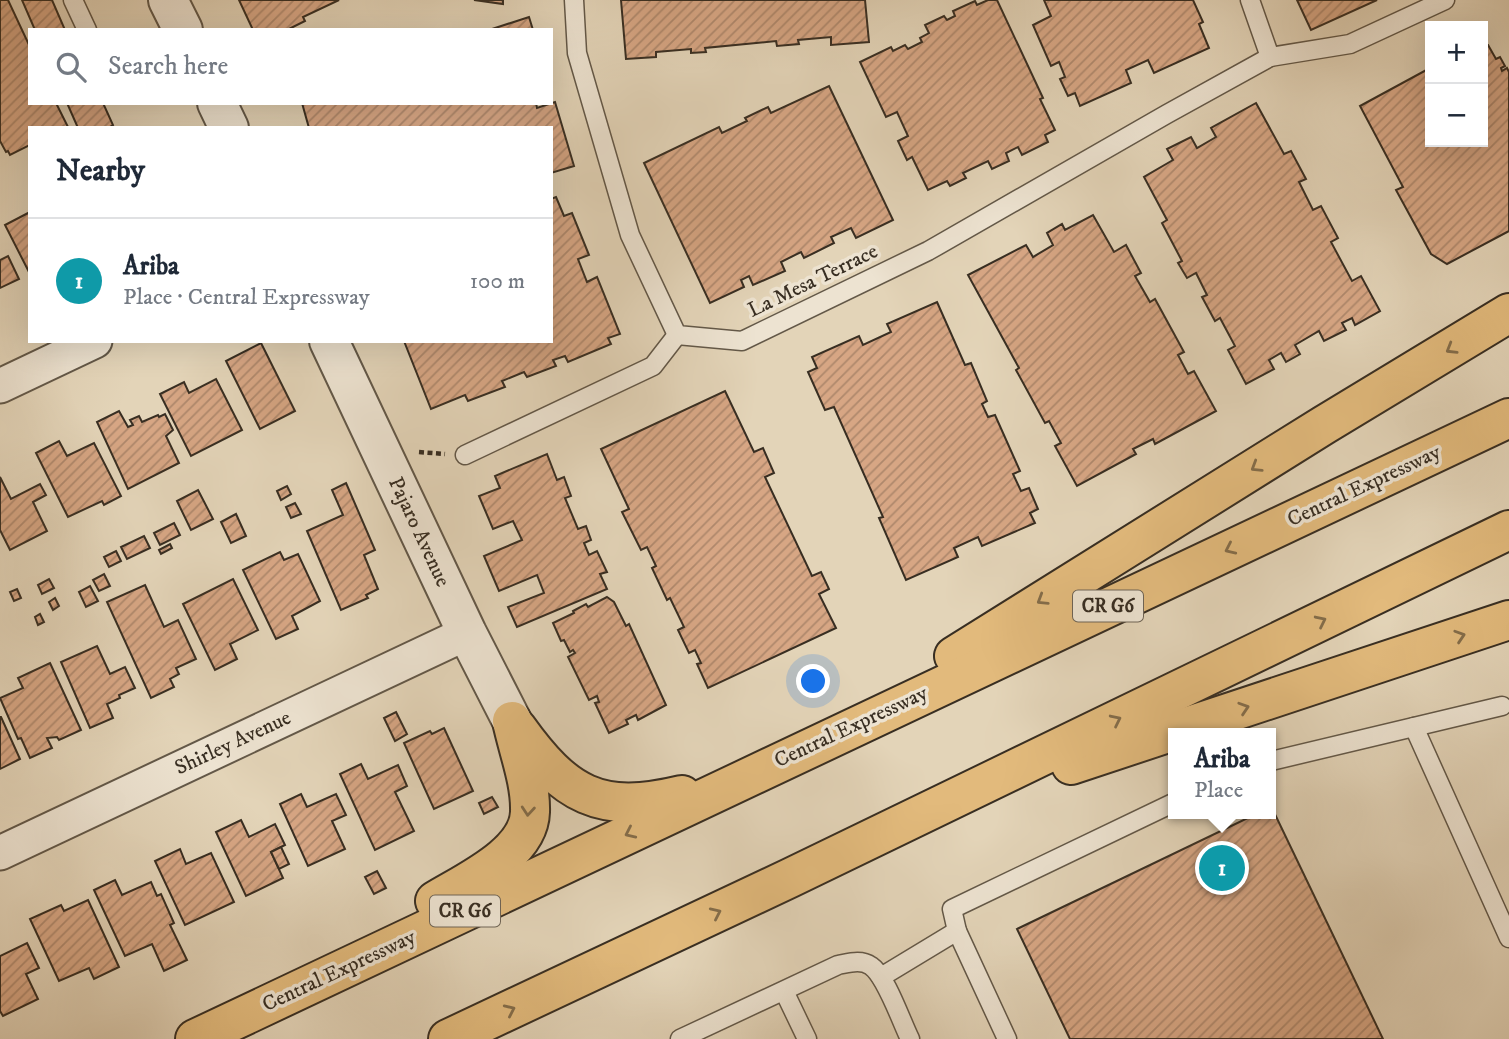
<!DOCTYPE html>
<meta charset="utf-8">
<style>
:root{--surface:#fff;--page:#f2f2f3;--text:#1f2937;--muted:#747a83;--line:#e0e1e3;--accent:#b45309}
body{margin:0;font-family:"IM FELL DW Pica",serif;background:var(--page);color:var(--text)}
.controls{position:absolute;right:21px;top:21px;display:grid;overflow:hidden;border-radius:0px;box-shadow:0 7px 28px #0002}
.controls button{width:63px;height:63px;display:grid;place-items:center;padding:0;border:0;border-bottom:2px solid var(--line);background:var(--surface);color:var(--text);font:35px sans-serif}
.you{position:absolute;left:814px;top:682px;width:24px;height:24px;margin:-18px;border:5px solid #fff;border-radius:50%;background:#1a73e8;box-shadow:0 0 0 10px #1a73e833}
.badge{display:grid;place-items:center;width:46px;height:46px;border-radius:50%;background:var(--accent);color:#fff;font-size:23px;font-weight:700}
.pin{position:absolute;translate:-50% -50%;border:4px solid #fff;box-shadow:0 2px 7px #0006}
.popup{position:absolute;left:1168px;top:728px;width:108px;height:91px;box-sizing:border-box;display:grid;place-content:center;border-radius:0px;background:var(--surface);filter:drop-shadow(0 2px 5px #0005);font-size:23px;white-space:nowrap;color:var(--muted)}
.popup b{font-size:26px;color:var(--text)}
.popup::after{content:'';position:absolute;left:50%;top:100%;margin-left:-14px;border:14px solid transparent;border-top-color:var(--surface)}
.list{margin:0;padding:0;list-style:none}
h2{display:flex;justify-content:space-between;align-items:center;height:91px;margin:0;padding:0 28px;font-size:30px}
h2 small{font-size:23px;font-weight:400;color:var(--muted)}
.list li{display:grid;grid-template-columns:46px 1fr auto;gap:21px;align-items:center;box-sizing:border-box;height:126px;padding:0 28px;border-top:2px solid var(--line)}
.list b{display:block;font-size:26px;white-space:nowrap}
.list p{margin:0;font-size:23px;white-space:nowrap;color:var(--muted)}
.list em{font-size:23px;font-style:normal;color:var(--muted)}
.icon{flex:none;width:38px;height:38px;fill:none;stroke:currentColor;stroke-width:2;stroke-linecap:round;stroke-linejoin:round}
.map{position:relative;flex:none;width:1509px;height:1039px;overflow:hidden}
.search{position:absolute;background:var(--surface);box-shadow:0 7px 28px #0002;left:28px;top:28px;width:525px;height:77px;display:flex;align-items:center;gap:18px;box-sizing:border-box;padding:0 24px;border-radius:0px;color:var(--muted);font-size:26px}
.panel{position:absolute;background:var(--surface);box-shadow:0 7px 28px #0002;left:28px;top:126px;width:525px;height:217px;border-radius:0px}
.map>svg:first-child{display:block}
</style>
<div class="map">
<svg width="1509" height="1039" viewBox="0 0 1509 1039">
<defs>
<pattern id="building-hatch" width="6" height="6" patternUnits="userSpaceOnUse" patternTransform="scale(1.75)"><rect width="6" height="6" fill="#d7a684"/><path d="M-1 1l2-2M0 6l6-6M5 7l2-2" fill="none" stroke="#af886c"/></pattern>
</defs>
<rect width="100%" height="100%" fill="#e3d4b8"/>
<filter id="stains"><feTurbulence type="fractalNoise" baseFrequency=".00286" numOctaves="4"/><feColorMatrix values="0 0 0 0 .2 0 0 0 0 .09 0 0 0 0 .02 0 0 0 .5 -.17"/></filter>
<radialGradient id="worn" r=".72"><stop offset=".6" stop-color="#630" stop-opacity="0"/><stop offset="1" stop-color="#630" stop-opacity=".3"/></radialGradient>
<!-- building -->
<g fill="url(#building-hatch)" stroke="#382e22" stroke-width="2">
<polygon points="0,0 8,0 30,47 30,103 56,103 68,127 30,128 30,145 10,155 8,151 6,152 0,141"/>
<polygon points="22,0 52,0 65,30 35,30"/>
<polygon points="239,0 339,0 303,17 305,21 287,30 253,30"/>
<polygon points="474,0 503,0 503,4"/>
<polygon points="621,0 865,0 869,42 831,45 831,37 798,40 799,44 777,46 776,41 705,48 706,52 691,53 691,49 656,52 656,57 626,59"/>
<polygon points="988,0 997,0 1043,98 1040,99 1055,130 1045,135 1048,142 1022,155 1018,147 1006,153 1009,161 992,169 988,161 963,173 966,178 950,186 947,181 928,190 912,157 907,160 898,141 908,136 897,112 886,117 860,62 891,47 893,51 905,45 908,49 922,42 920,38 929,33 925,25 944,16 947,20 955,16 953,11 975,1 977,5"/>
<polygon points="1044,0 1193,0 1203,22 1199,24 1209,48 1154,73 1148,60 1126,70 1131,83 1080,106 1075,93 1068,96 1060,79 1065,77 1059,62 1051,66 1033,25 1051,16"/>
<polygon points="1297,0 1377,0 1311,30"/>
<polygon points="529,17 533,30 489,30"/>
<polygon points="1483,44 1488,45 1496,59 1500,57 1505,66 1501,68 1502,71 1507,68 1509,72 1509,231 1447,264 1431,254 1396,190 1403,187 1360,106 1430,68 1430,142 1483,142"/>
<polygon points="829,86 893,220 856,238 851,228 831,237 834,243 804,258 801,252 781,262 785,271 753,285 749,276 741,280 744,287 710,303 644,163 719,127 722,133 747,121 745,118 768,107 771,113"/>
<polygon points="555,102 574,166 551,173 551,128 309,128 302,103 536,103 537,108"/>
<polygon points="67,103 103,103 113,125 108,128 78,128"/>
<polygon points="1256,103 1284,154 1291,151 1306,179 1299,182 1313,210 1321,206 1338,238 1331,242 1352,281 1361,276 1380,311 1355,325 1352,318 1342,323 1346,330 1324,341 1319,331 1295,345 1300,354 1286,362 1281,353 1269,360 1274,369 1246,384 1228,350 1235,346 1220,318 1215,321 1202,297 1207,295 1196,273 1187,278 1178,263 1182,261 1162,223 1167,220 1144,177 1173,160 1167,149 1191,137 1197,148 1216,137 1211,128"/>
<polygon points="556,197 564,216 572,213 589,255 578,259 587,282 597,277 620,334 608,338 611,344 568,362 565,356 553,360 556,366 527,377 524,372 502,381 505,387 468,401 465,395 431,409 404,341 551,341 551,199"/>
<polygon points="30,212 30,274 5,225"/>
<polygon points="1093,215 1114,252 1126,245 1141,273 1135,276 1150,302 1155,299 1184,352 1178,355 1188,374 1194,371 1216,411 1155,444 1153,439 1133,449 1136,454 1077,486 1055,446 1061,443 1049,421 1045,423 1016,370 1019,368 968,275 1026,245 1033,257 1053,245 1047,233 1062,224 1065,230"/>
<polygon points="8,256 19,279 0,288 0,260"/>
<polygon points="937,302 965,365 971,363 987,401 982,404 988,417 995,415 1020,471 1013,474 1021,491 1029,488 1038,509 1030,513 1035,523 982,546 978,537 954,548 958,557 906,580 879,518 883,517 834,407 825,410 808,372 817,368 812,357 859,336 863,345 891,332 887,324"/>
<polygon points="261,343 295,411 260,429 226,361"/>
<polygon points="216,379 242,430 191,456 160,394 184,382 189,393"/>
<polygon points="725,391 754,452 763,448 774,473 765,477 812,576 821,572 829,589 819,594 836,628 708,688 697,664 701,663 695,650 689,653 678,630 684,627 670,598 667,600 652,568 656,566 647,547 641,550 622,512 629,509 601,449"/>
<polygon points="119,411 128,427 133,425 130,420 139,416 142,422 158,415 159,417 165,414 173,430 166,436 179,463 128,489 97,422"/>
<polygon points="59,441 67,456 94,443 121,496 104,505 102,501 68,517 36,453"/>
<polygon points="547,454 557,480 564,477 571,496 565,498 578,529 586,526 591,540 584,543 589,555 597,551 607,572 600,574 607,589 517,627 508,607 544,593 537,575 499,591 484,556 522,540 513,521 493,529 479,496 500,488 495,476"/>
<polygon points="0,477 11,499 40,484 46,495 33,502 47,531 10,550 0,530"/>
<polygon points="346,483 375,550 364,555 378,589 366,595 368,598 341,610 307,531 343,515 332,490"/>
<polygon points="287,486 291,494 281,500 277,491"/>
<polygon points="198,490 213,519 191,530 177,501"/>
<polygon points="295,503 301,514 291,518 286,507"/>
<polygon points="236,514 246,536 231,543 221,522"/>
<polygon points="174,523 180,535 160,545 154,533"/>
<polygon points="144,536 150,548 127,559 121,547"/>
<polygon points="170,544 172,548 161,554 159,550"/>
<polygon points="116,551 121,561 109,567 104,557"/>
<polygon points="280,552 284,560 298,554 320,601 292,616 298,629 276,639 243,570"/>
<polygon points="104,574 110,586 99,591 93,580"/>
<polygon points="49,579 54,588 42,594 38,585"/>
<polygon points="233,579 258,630 230,644 237,659 215,670 183,604"/>
<polygon points="145,585 164,627 178,620 196,659 176,668 179,674 170,679 174,687 151,698 107,602"/>
<polygon points="90,586 98,601 86,607 79,592"/>
<polygon points="17,589 21,598 14,601 10,592"/>
<polygon points="607,597 614,602 626,626 629,624 666,705 638,720 636,715 626,720 628,724 609,733 595,703 599,702 597,696 589,700 568,657 575,653 573,650 570,652 564,640 561,641 553,623 574,613 573,611 586,604 588,607"/>
<polygon points="55,598 59,606 53,610 49,602"/>
<polygon points="40,614 44,622 38,625 35,617"/>
<polygon points="97,646 110,674 125,667 135,688 119,695 120,698 107,704 113,718 90,728 61,662"/>
<polygon points="50,663 81,730 59,740 57,737 47,738 52,748 30,758 21,738 18,739 0,698 23,688 18,678"/>
<polygon points="396,712 407,734 395,741 384,718"/>
<polygon points="1,717 20,759 0,769 0,717"/>
<polygon points="444,728 473,791 434,809 404,743 430,731 432,734"/>
<polygon points="361,764 368,779 398,765 407,786 395,792 414,831 375,850 340,774"/>
<polygon points="301,794 307,807 336,794 346,815 332,821 345,849 308,866 280,804"/>
<polygon points="492,797 498,807 484,814 479,803"/>
<polygon points="1271,806 1383,1039 1070,1039 1017,929 1256,814 1271,814"/>
<polygon points="241,820 249,837 275,824 285,845 271,852 283,878 246,896 216,832"/>
<polygon points="281,847 289,864 279,869 271,852"/>
<polygon points="180,849 186,864 211,853 234,902 185,925 155,861"/>
<polygon points="377,871 386,888 374,894 365,877"/>
<polygon points="115,880 122,895 151,882 157,896 161,894 174,923 170,925 187,960 164,971 152,944 125,956 94,890"/>
<polygon points="88,900 119,967 94,979 89,968 59,981 30,919 61,905 64,911"/>
<polygon points="27,943 39,968 26,974 38,999 3,1016 0,1011 0,956"/>
</g>
<g fill="none" stroke-linecap="round" stroke-linejoin="round">
<!-- service casing -->
<g stroke="#635848" stroke-width="21">
<g id="service">
<polyline points="73,0 87,30"/>
<polyline points="574,0 577,53 630,235 677,335 742,341 928,251 1167,114 1270,57 1250,0"/>
<polyline points="1270,57 1350,44 1445,0"/>
<polyline points="465,455 653,366 677,335"/>
<polyline points="1414,727 1509,938"/>
<polyline points="1271,761 1502,706"/>
<polyline points="957,931 952,909 1173,803"/>
<polyline points="881,977 957,931 1007,1039"/>
<polyline points="784,991 807,1039"/>
<path d="M680,1039L838,965C849,963 861,959 871,966C886,976 901,1021 910,1039"/>
</g>
</g>
<!-- minor casing -->
<g stroke="#635848" stroke-width="37">
<g id="minor">
<polyline points="0,386 95,341"/>
<polyline points="0,853 467,633"/>
</g>
</g>
<!-- tertiary casing -->
<g stroke="#635848" stroke-width="42">
<g id="tertiary">
<polyline points="168,0 183,30"/>
<polyline points="217,103 229,128"/>
<polyline points="329,341 467,633 512,721"/>
</g>
</g>
<!-- trunk casing -->
<g stroke="#382e22" stroke-width="42">
<g id="trunk">
<polyline points="954,656 1324,425 1509,313"/>
<path d="M517,728C565,795 599,815 682,795"/>
<polyline points="1071,765 1509,620"/>
<path d="M435,901C466,882 529,854 530,812C531,782 518,750 512,721"/>
<polyline points="195,1039 1509,418"/>
<polyline points="448,1039 790,878 1509,530"/>
</g>
</g>
<!-- path -->
<polyline stroke="#382e22" stroke-width="4.5" stroke-dasharray="5 3.5" stroke-linecap="butt" points="419,452 445,454"/>
<!-- service -->
<use href="#service" stroke="#ede3d1" stroke-width="18"/>
<!-- minor -->
<use href="#minor" stroke="#ede3d1" stroke-width="33"/>
<!-- tertiary -->
<use href="#tertiary" stroke="#ede3d1" stroke-width="38"/>
<!-- trunk -->
<use href="#trunk" stroke="#e2ba7c" stroke-width="38"/>
</g>
<!-- one-way arrows -->
<defs><path id="oneway-chevron" d="M-2-3.5L2.5 0L-2 3.5" fill="none" stroke-width="1.6" stroke-linecap="round" stroke-linejoin="round" transform="scale(1.75)"/></defs>
<g stroke="#846d4a">
<use href="#oneway-chevron" transform="translate(1451 349) rotate(149)"/>
<use href="#oneway-chevron" transform="translate(1256 467) rotate(148)"/>
<use href="#oneway-chevron" transform="translate(1230 549) rotate(155)"/>
<use href="#oneway-chevron" transform="translate(1042 600) rotate(148)"/>
<use href="#oneway-chevron" transform="translate(1321 621) rotate(-26)"/>
<use href="#oneway-chevron" transform="translate(1460 636) rotate(-18)"/>
<use href="#oneway-chevron" transform="translate(1244 708) rotate(-18)"/>
<use href="#oneway-chevron" transform="translate(1116 720) rotate(-26)"/>
<use href="#oneway-chevron" transform="translate(528 811) rotate(95)"/>
<use href="#oneway-chevron" transform="translate(630 833) rotate(155)"/>
<use href="#oneway-chevron" transform="translate(716 913) rotate(-25)"/>
<use href="#oneway-chevron" transform="translate(510 1010) rotate(-25)"/>
</g>
<g text-anchor="middle" dominant-baseline="central" stroke-width="7" stroke-linejoin="round" paint-order="stroke">
<!-- shield labels -->
<g fill="#ede3d1" stroke="#6e6456" stroke-width="2">
<rect x="1073" y="590.5" width="70" height="31" rx="5"/>
<rect x="430" y="895.5" width="70" height="31" rx="5"/>
</g>
<g font-size="19" font-weight="bold" fill="#382e22">
<text x="1108" y="606">CR G6</text>
<text x="465" y="911">CR G6</text>
</g>
<!-- street labels -->
<g font-size="21" fill="#382e22" stroke="#ede3d1">
<text transform="translate(813 281) rotate(-26)">La Mesa Terrace</text>
<text transform="translate(1364 486) rotate(-25)">Central Expressway</text>
<text transform="translate(419 532) rotate(65)">Pajaro Avenue</text>
<text transform="translate(851 727) rotate(-25)">Central Expressway</text>
<text transform="translate(233 743) rotate(-25)">Shirley Avenue</text>
<text transform="translate(339 971) rotate(-25)">Central Expressway</text>
</g>
</g>
<rect width="100%" height="100%" filter="url(#stains)"/>
<rect width="100%" height="100%" fill="url(#worn)"/>
</svg>
<div class="controls">
<button>+</button>
<button>−</button>
</div>
<div class="you"></div>
<div class="pin badge" style="left:1222px;top:868px;background:#0f9aa8">1</div>
<div class="popup"><b>Ariba</b>Place</div>
<div class="search"><svg class="icon" aria-label="search" viewBox="0 0 24 24"><circle cx="10" cy="10" r="6"/><path d="M15 15l6 6"/></svg>Search here</div>
<section class="panel">
<h2>Nearby<small></small></h2>
<ul class="list">
<li><span class="badge" style="background:#0f9aa8">1</span><div><b>Ariba</b><p>Place · Central Expressway</p></div><em>100 m</em></li>
</ul>
</section>
</div>
